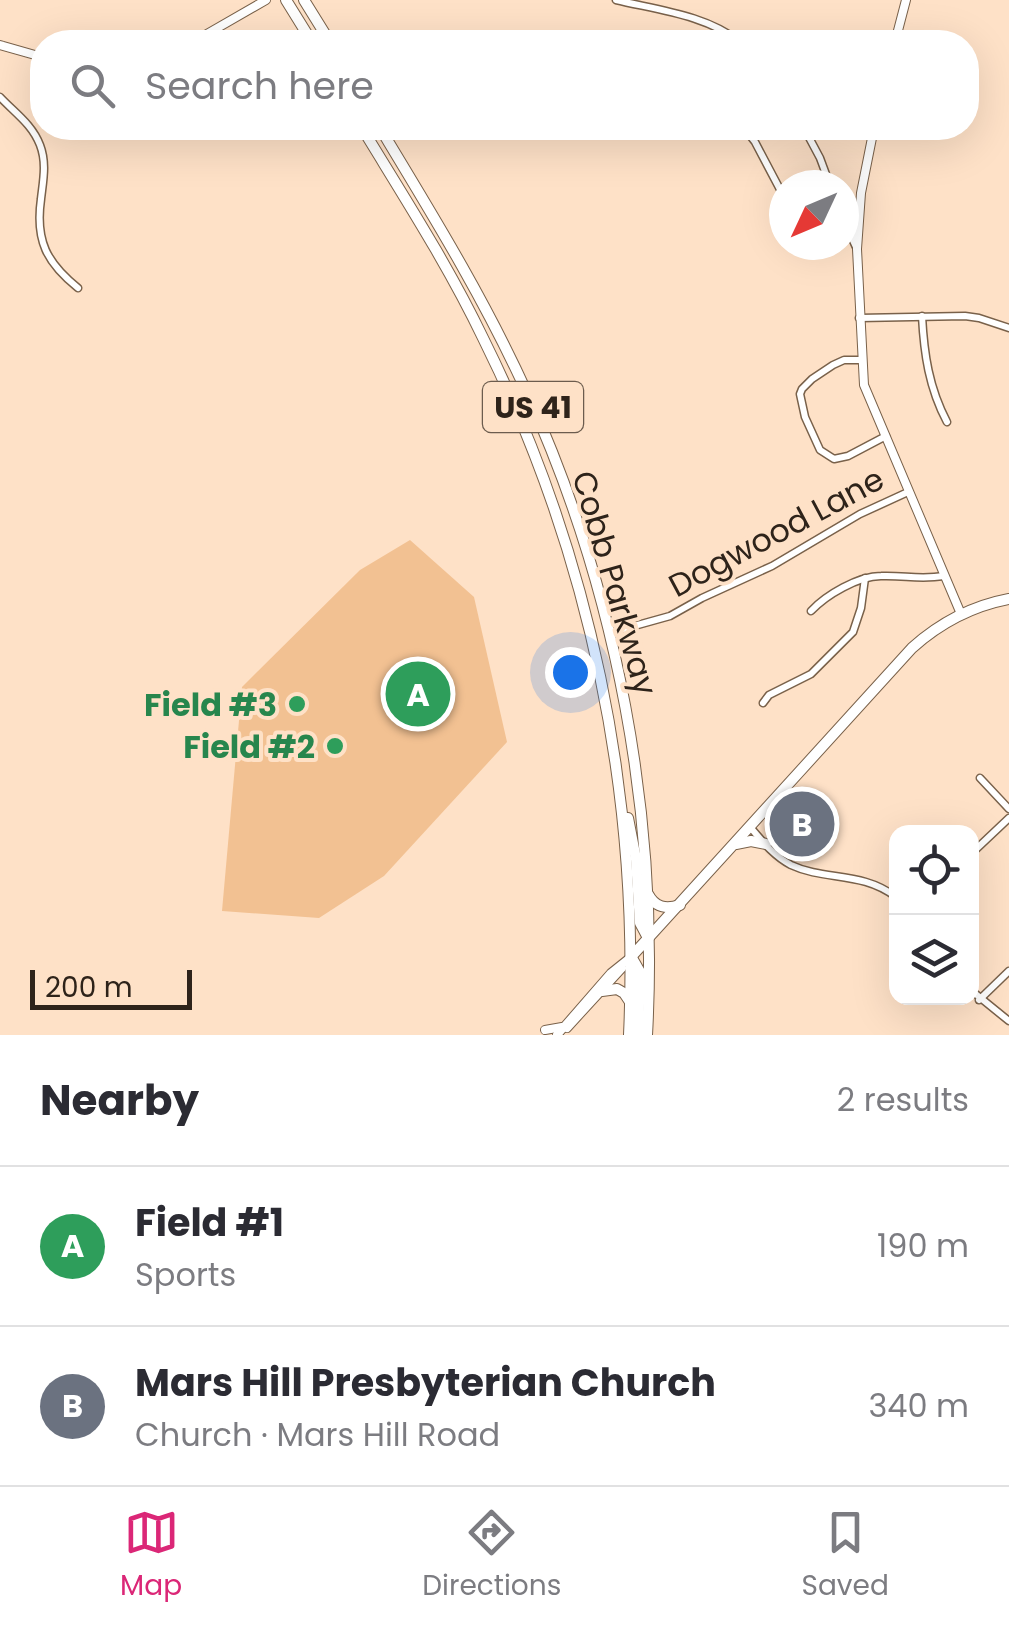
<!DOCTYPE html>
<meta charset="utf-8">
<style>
:root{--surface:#fff;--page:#f7f7f7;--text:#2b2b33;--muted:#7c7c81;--line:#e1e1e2;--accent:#db2777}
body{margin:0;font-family:Poppins,sans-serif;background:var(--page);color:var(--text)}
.controls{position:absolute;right:30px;bottom:30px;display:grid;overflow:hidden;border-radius:20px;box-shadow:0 10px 40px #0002}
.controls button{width:90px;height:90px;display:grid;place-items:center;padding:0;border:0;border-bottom:2px solid var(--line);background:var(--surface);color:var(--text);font:50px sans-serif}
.compass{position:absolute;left:769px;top:170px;width:90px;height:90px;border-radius:50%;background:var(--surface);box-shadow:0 10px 40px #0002;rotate:226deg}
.scale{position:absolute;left:30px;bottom:25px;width:162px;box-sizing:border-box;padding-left:10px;border:5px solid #2e231a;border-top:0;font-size:28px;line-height:35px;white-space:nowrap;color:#2e231a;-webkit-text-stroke:8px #fee1c7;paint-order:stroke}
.you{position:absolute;left:570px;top:672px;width:35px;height:35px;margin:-25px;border:8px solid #fff;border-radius:50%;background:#1a73e8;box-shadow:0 0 0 15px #1a73e833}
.badge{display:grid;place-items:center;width:65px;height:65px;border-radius:50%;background:var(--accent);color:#fff;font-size:32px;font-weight:700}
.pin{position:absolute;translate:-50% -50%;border:5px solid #fff;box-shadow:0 2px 10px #0006}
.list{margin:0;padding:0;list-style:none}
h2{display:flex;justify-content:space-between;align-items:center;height:130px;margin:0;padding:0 40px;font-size:42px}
h2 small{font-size:32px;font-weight:400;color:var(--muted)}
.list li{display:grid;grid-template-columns:65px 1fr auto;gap:30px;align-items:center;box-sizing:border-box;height:160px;padding:0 40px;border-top:2px solid var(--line)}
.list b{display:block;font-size:38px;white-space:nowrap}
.list p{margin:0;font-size:32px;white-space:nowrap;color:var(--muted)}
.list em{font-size:32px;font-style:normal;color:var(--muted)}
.icon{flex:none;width:55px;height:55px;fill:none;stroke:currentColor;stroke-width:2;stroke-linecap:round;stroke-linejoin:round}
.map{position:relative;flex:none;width:1009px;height:1035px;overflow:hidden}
.search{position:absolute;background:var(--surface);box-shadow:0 10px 40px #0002;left:30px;right:30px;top:30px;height:110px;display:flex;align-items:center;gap:25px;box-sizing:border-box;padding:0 35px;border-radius:40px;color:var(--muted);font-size:38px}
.sheet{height:450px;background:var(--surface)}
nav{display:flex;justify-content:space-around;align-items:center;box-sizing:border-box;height:140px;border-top:2px solid var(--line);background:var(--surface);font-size:28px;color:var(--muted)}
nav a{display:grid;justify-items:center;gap:5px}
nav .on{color:var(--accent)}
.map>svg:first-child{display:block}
</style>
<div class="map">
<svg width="1009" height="1035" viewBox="0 0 1009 1035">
<rect width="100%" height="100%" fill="#fee1c7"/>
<!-- green -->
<polygon fill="#f2c192" points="410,540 474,597 507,742 384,876 319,918 222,911 242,687 360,570"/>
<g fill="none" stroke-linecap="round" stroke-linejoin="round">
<!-- minor casing -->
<g stroke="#79614a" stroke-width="9">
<g id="minor">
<path d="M616,0C658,10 706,15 740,42"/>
<path d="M0,97C15,113 32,124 40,145C47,163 43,181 41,199C35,241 47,263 78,288"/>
<polyline points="744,128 755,142 784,197"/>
<polyline points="804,128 820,158 830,185"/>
<polyline points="844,221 856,247"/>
<path d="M922,316C924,354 929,388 947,422"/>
<polyline points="859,318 965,316 979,318 1009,328"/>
<polyline points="861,360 844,360 833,365 812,379 802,389 800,394 805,417 820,450 834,459 848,456 886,436"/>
<path d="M811,611C826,595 858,576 881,576C905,575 918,580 944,576"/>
<polyline points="609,633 670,616 702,598 772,566 860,514 908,492"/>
<polyline points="763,703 769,695 811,674 853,632 861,608 865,578"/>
<polyline points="980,778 1009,809"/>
<path d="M750,827C762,841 774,856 791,865C825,881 862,871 896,897"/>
<polyline points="972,853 1009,818"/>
<polyline points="972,991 1009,1021"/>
<polyline points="979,1000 1009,971"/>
</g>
</g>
<!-- tertiary casing -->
<g stroke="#79614a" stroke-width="10">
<g id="tertiary">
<polyline points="193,42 266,0"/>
<polyline points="895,42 906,0"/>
<polyline points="0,45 42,57"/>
<polyline points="874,128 861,193 857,249 864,385 961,614"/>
<polyline points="567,1028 622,968"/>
<polyline points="545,1030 562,1027"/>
<polyline points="557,1035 611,973 631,957"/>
</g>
</g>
<!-- primary casing -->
<g stroke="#79614a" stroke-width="12">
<g id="primary">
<polyline points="286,0 312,42"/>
<polyline points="304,0 330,42"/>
<path d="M362,128C404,197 448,265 483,338C590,553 640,795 629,1035"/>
<path d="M380,128C432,214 485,300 527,393C617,591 659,817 647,1035"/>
<polyline points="628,818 636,859 640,923 648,938"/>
<polyline points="736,844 751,841 766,844"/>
<path d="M648,894C655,907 665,910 680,905"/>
<path d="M631,957L912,648C940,623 972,606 1009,599"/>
<polyline points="632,958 640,972 638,1035"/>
<polyline points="602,991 617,989 624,993 630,1002"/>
</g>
</g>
<!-- minor -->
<use href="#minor" stroke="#fff" stroke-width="6"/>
<!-- tertiary -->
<use href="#tertiary" stroke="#fff" stroke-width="8"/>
<!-- primary -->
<use href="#primary" stroke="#fff" stroke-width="10"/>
</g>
<!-- markers -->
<g fill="#2e9e5b" stroke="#fee1c7" stroke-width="4">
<circle cx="297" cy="704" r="10"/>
<circle cx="335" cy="746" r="10"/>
</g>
<g text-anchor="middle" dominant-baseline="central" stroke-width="8" stroke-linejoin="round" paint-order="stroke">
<!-- shield labels -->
<rect fill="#fee1c7" stroke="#6c5c4e" stroke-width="2.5" x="483" y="382" width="100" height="50" rx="8"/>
<g font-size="30" font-weight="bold" fill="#2e231a">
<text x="533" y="407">US 41</text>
</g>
<!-- street labels -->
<g font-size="32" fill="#2e231a" stroke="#fee1c7">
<text transform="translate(776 532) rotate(-28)">Dogwood Lane</text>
<text transform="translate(615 583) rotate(74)">Cobb Parkway</text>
</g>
<!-- leisure labels -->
<g font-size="32" font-weight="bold" fill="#27864d" stroke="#fee1c7" text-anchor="end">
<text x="277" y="704">Field #3</text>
<text x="315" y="746">Field #2</text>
</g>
</g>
</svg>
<div class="controls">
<button><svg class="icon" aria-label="locate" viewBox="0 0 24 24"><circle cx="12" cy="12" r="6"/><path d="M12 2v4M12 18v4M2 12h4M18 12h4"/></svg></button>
<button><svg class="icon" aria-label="layers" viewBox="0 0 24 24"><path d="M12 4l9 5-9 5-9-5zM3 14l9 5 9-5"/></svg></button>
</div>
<svg class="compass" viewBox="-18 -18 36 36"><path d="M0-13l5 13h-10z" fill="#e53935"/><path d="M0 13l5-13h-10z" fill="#7c7c81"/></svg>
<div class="scale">200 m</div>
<div class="you"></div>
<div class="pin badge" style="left:418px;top:694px;background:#2e9e5b">A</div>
<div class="pin badge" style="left:802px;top:824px;background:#6b7280">B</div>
<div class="search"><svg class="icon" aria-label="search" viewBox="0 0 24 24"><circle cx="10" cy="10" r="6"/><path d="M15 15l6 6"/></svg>Search here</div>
</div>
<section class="sheet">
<h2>Nearby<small>2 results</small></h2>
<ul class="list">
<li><span class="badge" style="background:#2e9e5b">A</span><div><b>Field #1</b><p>Sports</p></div><em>190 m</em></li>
<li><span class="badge" style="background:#6b7280">B</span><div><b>Mars Hill Presbyterian Church</b><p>Church · Mars Hill Road</p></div><em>340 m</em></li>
</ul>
</section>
<nav>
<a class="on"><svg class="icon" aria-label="map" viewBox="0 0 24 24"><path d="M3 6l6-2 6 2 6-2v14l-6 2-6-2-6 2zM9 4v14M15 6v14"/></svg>Map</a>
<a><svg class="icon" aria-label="directions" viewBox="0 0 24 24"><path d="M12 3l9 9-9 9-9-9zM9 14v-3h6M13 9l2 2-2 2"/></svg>Directions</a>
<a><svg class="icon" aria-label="saved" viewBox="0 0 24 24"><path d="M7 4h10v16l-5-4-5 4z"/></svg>Saved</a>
</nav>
